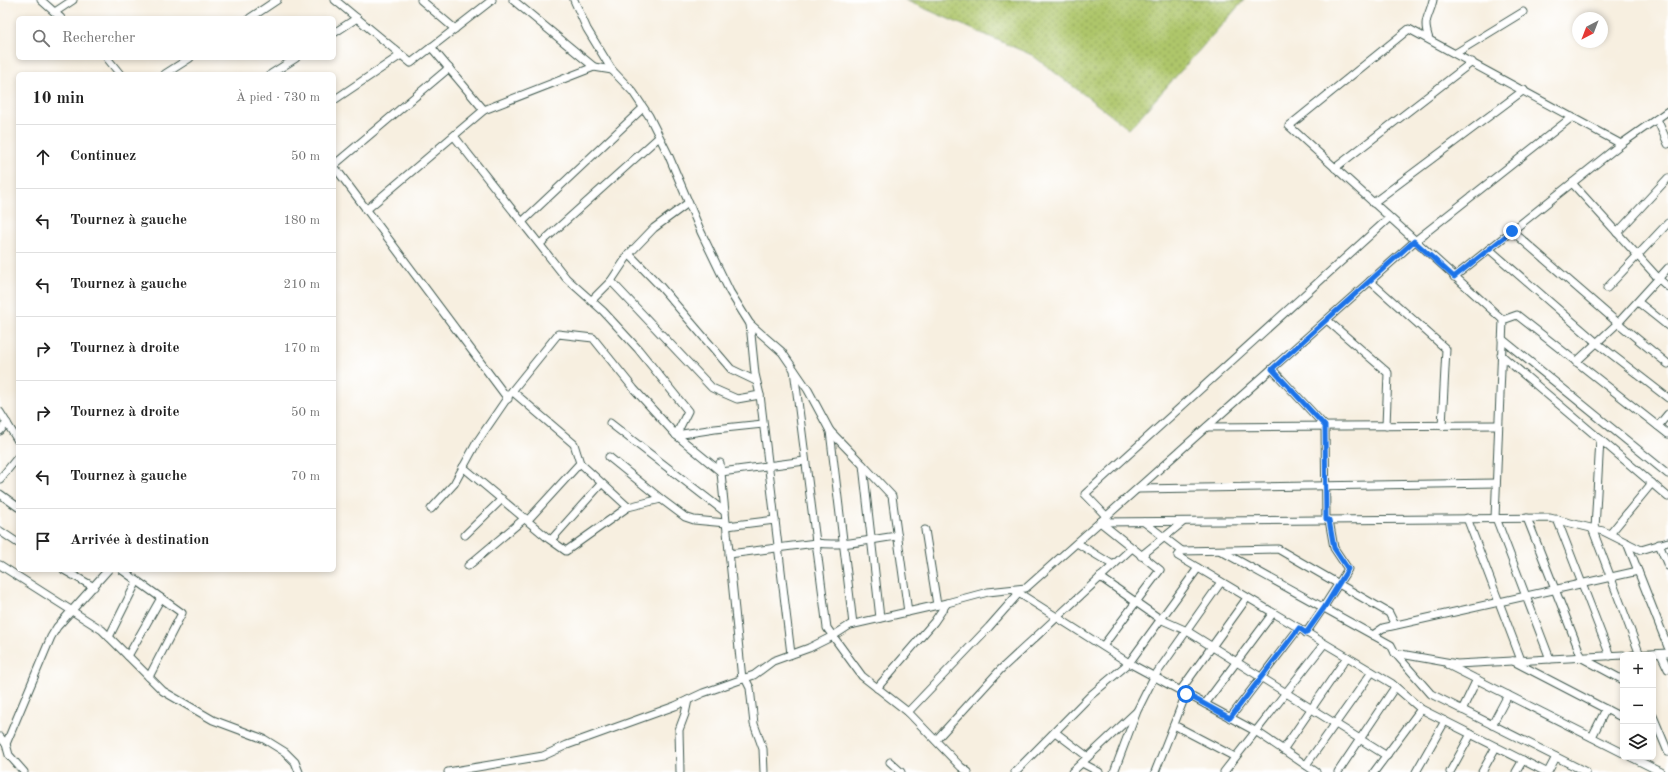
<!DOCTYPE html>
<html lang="fr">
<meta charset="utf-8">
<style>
:root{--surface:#fff;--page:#f2f2f2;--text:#222;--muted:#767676;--line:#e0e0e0}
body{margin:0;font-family:"Old Standard TT",serif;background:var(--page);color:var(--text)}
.controls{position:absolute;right:12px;bottom:12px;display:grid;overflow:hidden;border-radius:6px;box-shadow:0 2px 6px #0003}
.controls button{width:36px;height:36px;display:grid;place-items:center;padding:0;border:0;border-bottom:1px solid var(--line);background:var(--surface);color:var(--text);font:20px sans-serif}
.compass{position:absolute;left:1572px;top:12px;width:36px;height:36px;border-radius:50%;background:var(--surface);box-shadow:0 2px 6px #0003;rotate:222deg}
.stop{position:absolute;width:12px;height:12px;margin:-9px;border:3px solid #1a73e8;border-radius:50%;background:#fff}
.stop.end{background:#1a73e8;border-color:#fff;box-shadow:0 1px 4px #0008}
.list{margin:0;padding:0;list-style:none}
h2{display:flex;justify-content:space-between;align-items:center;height:52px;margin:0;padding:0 16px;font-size:17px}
h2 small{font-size:13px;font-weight:400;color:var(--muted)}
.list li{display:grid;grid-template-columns:26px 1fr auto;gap:12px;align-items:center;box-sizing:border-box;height:64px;padding:0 16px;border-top:1px solid var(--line)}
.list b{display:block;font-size:15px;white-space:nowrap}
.list em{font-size:13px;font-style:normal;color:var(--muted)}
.icon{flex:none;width:22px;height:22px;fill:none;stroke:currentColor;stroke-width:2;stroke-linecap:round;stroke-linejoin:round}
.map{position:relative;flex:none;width:1668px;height:772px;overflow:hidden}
.search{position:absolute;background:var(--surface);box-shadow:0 2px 6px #0003;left:16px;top:16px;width:320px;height:44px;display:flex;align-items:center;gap:10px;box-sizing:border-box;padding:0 14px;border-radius:6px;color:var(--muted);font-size:15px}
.panel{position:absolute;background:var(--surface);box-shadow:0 2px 6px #0003;left:16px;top:72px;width:320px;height:500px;border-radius:6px}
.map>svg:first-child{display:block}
</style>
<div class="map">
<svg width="1668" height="772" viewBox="0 0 1668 772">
<defs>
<pattern id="grass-dots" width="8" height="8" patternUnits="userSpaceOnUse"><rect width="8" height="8" fill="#aec66b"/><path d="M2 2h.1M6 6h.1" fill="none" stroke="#8da259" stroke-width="1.8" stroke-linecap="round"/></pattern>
</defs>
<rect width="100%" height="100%" fill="#fff"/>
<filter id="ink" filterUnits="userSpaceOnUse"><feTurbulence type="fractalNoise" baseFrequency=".025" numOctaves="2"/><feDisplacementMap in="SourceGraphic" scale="8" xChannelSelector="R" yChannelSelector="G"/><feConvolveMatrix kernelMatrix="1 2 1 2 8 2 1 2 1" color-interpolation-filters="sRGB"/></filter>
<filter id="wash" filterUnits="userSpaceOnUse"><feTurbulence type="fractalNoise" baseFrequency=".012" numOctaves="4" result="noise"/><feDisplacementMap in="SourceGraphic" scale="16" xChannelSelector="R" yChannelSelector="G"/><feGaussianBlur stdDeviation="0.9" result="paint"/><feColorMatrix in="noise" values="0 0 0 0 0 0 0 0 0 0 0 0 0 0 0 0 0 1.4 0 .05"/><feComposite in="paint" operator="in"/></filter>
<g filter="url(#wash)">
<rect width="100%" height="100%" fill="#f7efe0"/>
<!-- grass -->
<polygon fill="url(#grass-dots)" stroke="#668250" points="905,0 1244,0 1129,129 1032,55"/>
</g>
<g filter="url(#ink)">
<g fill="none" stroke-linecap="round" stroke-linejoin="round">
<!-- minor casing -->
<g stroke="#3f584e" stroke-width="9">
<g id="minor">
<polyline points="41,0 61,18"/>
<polyline points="335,0 411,63 492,0"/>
<polyline points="421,0 455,29"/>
<polyline points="513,0 594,67"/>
<polyline points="574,0 587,29 612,70 633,92 649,116 668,154 701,232 730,292 750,324 755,374 760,395 791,654"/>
<polyline points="55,12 73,0"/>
<polyline points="250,18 277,0"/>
<polyline points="334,33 357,18"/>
<path d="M1429,39C1422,18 1429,19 1433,0"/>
<polyline points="431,47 484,110"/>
<polyline points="1456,53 1523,12"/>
<polyline points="107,58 120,74"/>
<polyline points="165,74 190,58"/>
<polyline points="271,74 296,58"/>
<polyline points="334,100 401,55"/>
<polyline points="1657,119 1668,144"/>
<polyline points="454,136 566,278 603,311 638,349 688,411 676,435"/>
<polyline points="334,165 449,68"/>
<polyline points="334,166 508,399"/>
<polyline points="1335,168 1472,62"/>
<polyline points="1572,183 1659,279 1668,287"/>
<polyline points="1373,203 1524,90"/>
<polyline points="366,210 484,110 594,67 612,70"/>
<polyline points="522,222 643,108"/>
<polyline points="1512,231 1618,323 1668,364"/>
<polyline points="1617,233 1668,178"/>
<polyline points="540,244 659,137"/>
<polyline points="1489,249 1597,343 1668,398"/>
<polyline points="629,254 660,286 731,369 756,381"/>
<polyline points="1454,277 1621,144 1668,111"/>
<polyline points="611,281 712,388 737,399 760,395"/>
<polyline points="1370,281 1446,349 1442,426"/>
<polyline points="1607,288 1668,223"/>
<polyline points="591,301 611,281 629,254 654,228 688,203"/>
<polyline points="1638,302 1668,326"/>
<polyline points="1327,320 1388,373 1386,426"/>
<polyline points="1503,320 1517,315 1668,434"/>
<polyline points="750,324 782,352 808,390 830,431 853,624"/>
<polyline points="1502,339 1668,474"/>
<polyline points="1501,355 1668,497"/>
<polyline points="1576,362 1618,323 1668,268"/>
<polyline points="1272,369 1325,426 1326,520"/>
<polyline points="794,370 827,628 862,676 908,712 961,767 968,772"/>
<polyline points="512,391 574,444 580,463 628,507 661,499 685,517 694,520 726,523"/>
<polyline points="0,412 18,441"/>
<polyline points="610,423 725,512"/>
<polyline points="1658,426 1668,414"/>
<polyline points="1207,427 1498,425"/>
<polyline points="0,431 7,423"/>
<polyline points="830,431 863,465 880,618"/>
<polyline points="676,435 715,429 763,424"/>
<polyline points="609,457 661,499"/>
<polyline points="720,463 742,679"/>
<polyline points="863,465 892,496 908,612"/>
<polyline points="463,467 549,539 566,551 628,507"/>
<polyline points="0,479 18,457"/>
<polyline points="1138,489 1496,483"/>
<polyline points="0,494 18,507"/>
<polyline points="431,509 454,484 477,442 512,391 558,334 593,338 634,389 676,435 721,472 805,461"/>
<polyline points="1107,517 1085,494 1389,218"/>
<polyline points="1467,518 1521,660"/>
<polyline points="1495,518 1503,320 1289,126 1409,29 1621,144"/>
<polyline points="1496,518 1550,659"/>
<polyline points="1527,518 1582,658 1623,680"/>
<polyline points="1557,519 1610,656"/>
<polyline points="528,520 580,463"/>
<polyline points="1100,522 1550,518 1603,531 1641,550 1668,542"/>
<polyline points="1100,522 1160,570 1103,646"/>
<polyline points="1144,522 1182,551"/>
<polyline points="727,526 775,520"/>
<polyline points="1592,528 1640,655"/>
<polyline points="1595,529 1600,439"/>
<polyline points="925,530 937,605"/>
<polyline points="0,531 18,543"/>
<polyline points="1610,534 1652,483"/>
<polyline points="465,535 502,499"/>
<polyline points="551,540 601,484"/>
<polyline points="1077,543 1113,565"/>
<polyline points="1627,543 1668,647"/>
<polyline points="1659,544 1668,566"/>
<polyline points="1221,551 1391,645 1395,653 1457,664 1623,655"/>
<path d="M729,554L816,543C842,547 871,539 898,536"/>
<polyline points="1141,556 1183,522"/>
<polyline points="0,565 102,630 163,691 213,720 264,739 285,752 295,762 299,772"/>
<polyline points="468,566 525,518"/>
<polyline points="64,570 94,587"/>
<polyline points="122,570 182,613 149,677"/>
<polyline points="1100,577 1160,619 1187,631 1387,756"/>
<polyline points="1014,590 1129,663 1257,732 1316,772"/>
<polyline points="1395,625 1389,613 1278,549 1182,551 1178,556 1391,683 1421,709 1546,772"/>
<polyline points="1306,633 1323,608 1348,569 1334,548 1329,520"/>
<polyline points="1373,635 1383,628 1638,571"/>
<polyline points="109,637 137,581"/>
<polyline points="1395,653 1431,694 1586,772"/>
<polyline points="1661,654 1668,669"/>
<polyline points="1632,655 1668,653"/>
<polyline points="128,656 161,598"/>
<polyline points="1513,661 1623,718"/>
<polyline points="1448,665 1623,753"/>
<polyline points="745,678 750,688 754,724 763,749 764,772"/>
<polyline points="877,688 934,622 947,603"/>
<polyline points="1180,691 1247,598"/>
<polyline points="1205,704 1273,613"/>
<polyline points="1462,710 1477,679"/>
<polyline points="908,712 989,627 1019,593"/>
<polyline points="1653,716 1668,752"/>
<polyline points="1230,718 1299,628"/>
<polyline points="1174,725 1235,757"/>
<polyline points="1492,725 1508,695"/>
<polyline points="1055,732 1088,757"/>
<polyline points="0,737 6,744 9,755 24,772"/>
<polyline points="1592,737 1606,709"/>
<polyline points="936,740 1000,670 1132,548"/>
<polyline points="6,744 51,637 57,627 108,570"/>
<polyline points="1283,750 1347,657"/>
<polyline points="1631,757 1661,772"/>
<polyline points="890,762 901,772"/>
<polyline points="1082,763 1099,772"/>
<polyline points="1306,765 1372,672"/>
<polyline points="448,772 543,756 567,745 675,706 703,693 754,675 773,661 809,648 833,636 850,625 947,603 988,592 1026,588 1415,241 1572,117"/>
<polyline points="680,772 679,730 685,714 688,700"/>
<polyline points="1015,772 1091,695 1129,663 1198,568"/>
<polyline points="1072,772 1136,712"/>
<polyline points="1114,772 1137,711 1154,677 1221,582"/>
<polyline points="1155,772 1186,694"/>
<polyline points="1224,772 1324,644"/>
<polyline points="1338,772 1395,687"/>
<polyline points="1374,772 1421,709"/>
<polyline points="1416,772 1445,721"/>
<polyline points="1450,772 1471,734"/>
<polyline points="1482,772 1496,747"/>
<polyline points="1516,772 1523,760"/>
<polyline points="1548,772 1556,757"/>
</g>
</g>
<!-- minor -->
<use href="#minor" stroke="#fff" stroke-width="7"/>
</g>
</g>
<g fill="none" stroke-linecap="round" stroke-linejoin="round" filter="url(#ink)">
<!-- route -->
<polyline stroke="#1a73e8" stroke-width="5" points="1186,694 1230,718 1299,628 1306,633 1324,608 1348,569 1334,548 1329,520 1326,520 1325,426 1272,369 1414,241 1454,277 1512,231"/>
</g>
</svg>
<div class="controls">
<button>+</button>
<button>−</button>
<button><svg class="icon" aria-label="layers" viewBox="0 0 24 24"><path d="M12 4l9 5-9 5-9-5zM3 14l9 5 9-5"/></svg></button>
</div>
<svg class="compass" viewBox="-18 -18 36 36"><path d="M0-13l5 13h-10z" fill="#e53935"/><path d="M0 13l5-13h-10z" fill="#767676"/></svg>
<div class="stop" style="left:1186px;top:694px"></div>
<div class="stop end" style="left:1512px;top:231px"></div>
<div class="search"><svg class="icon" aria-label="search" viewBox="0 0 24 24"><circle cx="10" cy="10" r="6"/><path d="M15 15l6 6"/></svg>Rechercher</div>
<section class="panel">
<h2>10 min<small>À pied · 730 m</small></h2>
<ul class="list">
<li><svg class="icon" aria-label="ahead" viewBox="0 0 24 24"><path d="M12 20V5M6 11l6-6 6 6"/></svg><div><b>Continuez</b></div><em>50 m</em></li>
<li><svg class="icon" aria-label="left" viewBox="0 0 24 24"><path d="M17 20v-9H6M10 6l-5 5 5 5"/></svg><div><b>Tournez à gauche</b></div><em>180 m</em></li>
<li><svg class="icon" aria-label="left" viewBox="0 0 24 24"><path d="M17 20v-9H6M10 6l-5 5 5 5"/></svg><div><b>Tournez à gauche</b></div><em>210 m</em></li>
<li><svg class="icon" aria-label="right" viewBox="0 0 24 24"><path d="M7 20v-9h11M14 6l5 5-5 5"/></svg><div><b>Tournez à droite</b></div><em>170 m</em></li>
<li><svg class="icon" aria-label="right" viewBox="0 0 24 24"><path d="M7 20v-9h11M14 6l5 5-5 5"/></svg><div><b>Tournez à droite</b></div><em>50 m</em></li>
<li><svg class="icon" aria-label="left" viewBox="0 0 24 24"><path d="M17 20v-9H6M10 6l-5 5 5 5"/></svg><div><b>Tournez à gauche</b></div><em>70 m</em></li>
<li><svg class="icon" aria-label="arrive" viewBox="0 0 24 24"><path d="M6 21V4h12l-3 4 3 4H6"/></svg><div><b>Arrivée à destination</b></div></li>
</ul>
</section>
</div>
